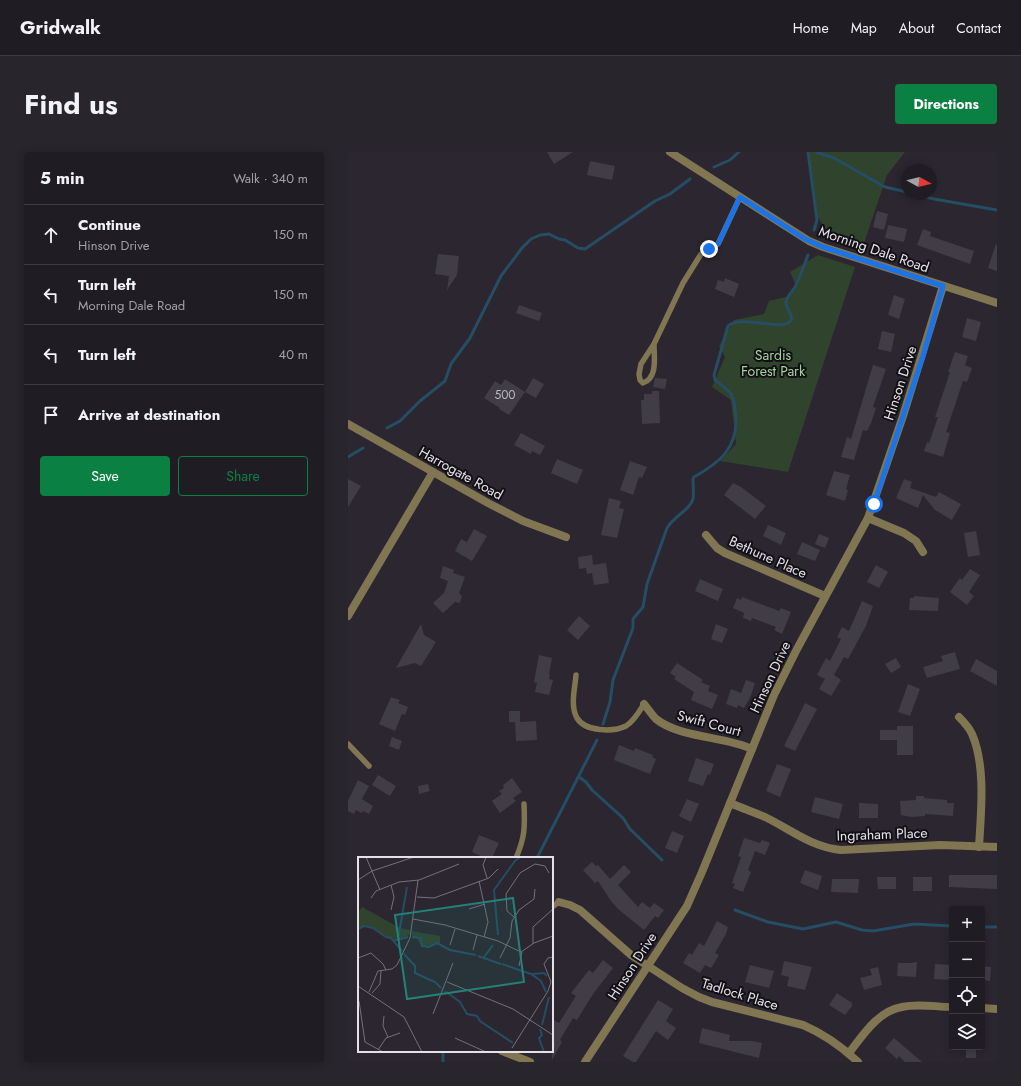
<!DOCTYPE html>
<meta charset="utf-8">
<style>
:root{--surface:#201c24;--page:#28252c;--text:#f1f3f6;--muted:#a2a1a6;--line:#3d3a41;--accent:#0b8043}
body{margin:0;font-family:Jost,sans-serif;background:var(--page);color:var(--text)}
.controls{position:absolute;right:12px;bottom:12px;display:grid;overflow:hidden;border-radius:4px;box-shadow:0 2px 10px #0003}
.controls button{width:36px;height:36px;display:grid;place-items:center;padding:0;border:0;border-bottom:1px solid var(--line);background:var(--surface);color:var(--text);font:20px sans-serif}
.compass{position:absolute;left:553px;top:12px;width:36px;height:36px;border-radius:50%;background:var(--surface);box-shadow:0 2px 10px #0003;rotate:98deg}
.stop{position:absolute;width:12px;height:12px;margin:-9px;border:3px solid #1a73e8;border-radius:50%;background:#fff}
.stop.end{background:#1a73e8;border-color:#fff;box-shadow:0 1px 4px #0008}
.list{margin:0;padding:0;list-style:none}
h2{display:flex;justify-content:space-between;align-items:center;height:52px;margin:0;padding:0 16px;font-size:17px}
h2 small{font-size:13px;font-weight:400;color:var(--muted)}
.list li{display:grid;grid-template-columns:26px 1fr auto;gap:12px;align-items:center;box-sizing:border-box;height:60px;padding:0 16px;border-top:1px solid var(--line)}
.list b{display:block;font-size:15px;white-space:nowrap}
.list p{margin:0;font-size:13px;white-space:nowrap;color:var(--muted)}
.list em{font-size:13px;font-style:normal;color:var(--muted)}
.actions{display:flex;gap:8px;padding:12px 16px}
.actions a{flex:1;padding:9px 0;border:1px solid var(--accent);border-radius:4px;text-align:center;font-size:14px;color:var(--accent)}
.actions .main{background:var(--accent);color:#fff}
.icon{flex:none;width:22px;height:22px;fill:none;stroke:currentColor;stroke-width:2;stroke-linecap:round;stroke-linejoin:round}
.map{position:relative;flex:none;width:649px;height:910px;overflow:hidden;border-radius:4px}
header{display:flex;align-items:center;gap:24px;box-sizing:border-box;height:56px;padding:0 20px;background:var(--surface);border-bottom:1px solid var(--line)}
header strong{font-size:19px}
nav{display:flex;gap:22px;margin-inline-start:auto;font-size:14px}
.intro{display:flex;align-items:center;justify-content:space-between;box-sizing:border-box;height:96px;padding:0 24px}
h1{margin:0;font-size:28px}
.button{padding:10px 18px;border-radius:4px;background:var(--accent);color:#fff;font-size:14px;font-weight:700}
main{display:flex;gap:24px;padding:0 24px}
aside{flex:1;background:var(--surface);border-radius:4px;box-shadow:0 2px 10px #0003}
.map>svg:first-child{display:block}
</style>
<header>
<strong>Gridwalk</strong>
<nav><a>Home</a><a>Map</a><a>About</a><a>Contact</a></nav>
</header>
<div class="intro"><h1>Find us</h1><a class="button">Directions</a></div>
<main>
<aside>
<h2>5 min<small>Walk · 340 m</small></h2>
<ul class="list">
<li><svg class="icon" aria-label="ahead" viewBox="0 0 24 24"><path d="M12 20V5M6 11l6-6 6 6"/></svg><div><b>Continue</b><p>Hinson Drive</p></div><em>150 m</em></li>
<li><svg class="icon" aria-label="left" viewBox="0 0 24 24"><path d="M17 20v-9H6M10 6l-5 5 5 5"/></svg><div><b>Turn left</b><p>Morning Dale Road</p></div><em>150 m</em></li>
<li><svg class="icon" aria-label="left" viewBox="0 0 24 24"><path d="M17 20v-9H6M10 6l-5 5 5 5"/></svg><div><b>Turn left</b></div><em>40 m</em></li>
<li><svg class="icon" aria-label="arrive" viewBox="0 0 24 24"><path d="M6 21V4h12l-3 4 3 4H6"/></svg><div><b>Arrive at destination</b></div></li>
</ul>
<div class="actions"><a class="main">Save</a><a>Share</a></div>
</aside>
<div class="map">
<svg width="649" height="910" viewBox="0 0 649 910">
<rect width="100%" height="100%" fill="#2b2630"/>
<!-- green -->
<g fill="#30432d">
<polygon points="460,0 557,0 539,23 515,94 480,82 467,60"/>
<polygon points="470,103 507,115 440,320 372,309 388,292 383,248 364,235 377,205 371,194 386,168 416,162 421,149 442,144 448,134 442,120"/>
</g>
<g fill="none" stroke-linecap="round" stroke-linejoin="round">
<!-- stream -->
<g stroke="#254d63" stroke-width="3">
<polyline points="460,0 469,68 466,78"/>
<polyline points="468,0 486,6 537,35 559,40"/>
<polyline points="366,15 382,8 391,0"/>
<polyline points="567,42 586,47 649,58"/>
<polyline points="39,276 52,269 72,249 97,229 103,212 122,186 153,124 174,96 183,87 192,83 201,82 211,87 217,88 230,96 237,97 307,49 322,42 342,27"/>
<polyline points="0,305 15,296"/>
<path d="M255,572L262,550L265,528L285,476V467L295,455L299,432L319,376C325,365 343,357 345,347C346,341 345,334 345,327L346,325C371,311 389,297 388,266C387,257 387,250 383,242C379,237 372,232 367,228L366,223L380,174C393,162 437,181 443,168C446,162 438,157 438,151C438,145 444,140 447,135C452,125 456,114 460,103"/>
<polyline points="231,625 238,630 244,638 275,666 282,677 314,708"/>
<polyline points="189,706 249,588"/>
<polyline points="387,758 420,770 455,777 488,770 514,778 525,779 566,772 604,774"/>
<polyline points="634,775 649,775"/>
<polyline points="95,910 95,899"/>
</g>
</g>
<!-- building -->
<g fill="#413d47">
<polygon points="199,0 225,0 206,12"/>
<polygon points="242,9 267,14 264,28 239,23"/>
<polygon points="529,59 540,62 536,78 525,75"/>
<polygon points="540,73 559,77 556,90 537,86"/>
<polygon points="575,77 583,80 582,84 626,99 622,112 569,93"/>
<polygon points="648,92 649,92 649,119 640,116"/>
<polygon points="90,102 111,104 109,123 99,138 101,124 87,122"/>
<polygon points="377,126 391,132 386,145 367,137 370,128 376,130"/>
<polygon points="546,143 557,147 551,167 540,163"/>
<polygon points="171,153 194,161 191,169 168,161"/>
<polygon points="619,166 633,170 628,189 614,185"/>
<polygon points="534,179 547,182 543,200 530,197"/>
<polygon points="607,200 620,204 617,213 624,216 619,230 615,229 598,280 602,281 595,305 576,299 579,290 581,291 590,265 587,265 602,220 600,220"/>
<polygon points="525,213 538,217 525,255 528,256 523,271 519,279 515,278 506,308 493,305 499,285 503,287"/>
<polygon points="185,226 196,232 188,246 177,240"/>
<polygon points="307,226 319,227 317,237 305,235"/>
<polygon points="157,227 177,240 161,263 151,257 152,256 136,246 147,229 153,233"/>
<polygon points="304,239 311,239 312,271 294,272 293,248 296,248 296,242 304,242"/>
<polygon points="173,281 197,294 192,303 184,299 183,302 166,293"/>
<polygon points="209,307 235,318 229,332 203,321"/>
<polygon points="282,309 299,315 294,326 291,325 285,343 272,338"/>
<polygon points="486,319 502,323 498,337 500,338 497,349 478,343"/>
<polygon points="0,327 13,334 0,355"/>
<polygon points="556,327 564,330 562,336 588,345 591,340 613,352 604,368 587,358 575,343 570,356 548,346"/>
<polygon points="385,331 393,335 418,354 407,367 376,343"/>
<polygon points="261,346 273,349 271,356 276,357 269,386 253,383"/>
<polygon points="420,373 438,381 433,393 415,384"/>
<polygon points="126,377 139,384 124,409 107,399 113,387 119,390"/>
<polygon points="628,379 632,403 620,405 616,381"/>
<polygon points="471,382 481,386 477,396 467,392"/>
<polygon points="454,390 472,398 467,409 449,402"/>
<polygon points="244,403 245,413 258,411 261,431 246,433 244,421 239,422 238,416 231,417 230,405"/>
<polygon points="528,413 540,420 531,436 519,430"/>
<polygon points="95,414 106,418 105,421 117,425 111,441 114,444 112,451 107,450 95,461 85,451 96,441 100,429 92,426"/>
<polygon points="622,417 632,423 621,440 626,444 619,453 602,440 612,426 614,428"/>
<polygon points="352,427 375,437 370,449 347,439"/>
<polygon points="566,444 591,446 590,459 561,458 562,446 566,446"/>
<polygon points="394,445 431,459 433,456 443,460 434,482 426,478 428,475 404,466 403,469 395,466 396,461 385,456 389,446 393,448"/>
<polygon points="514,449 525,454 518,474 500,507 496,505 486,523 493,528 483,544 471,537 477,527 469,523 478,506 482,509 493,487 489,485 494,475 501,479"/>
<polygon points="231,464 242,474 230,488 219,478"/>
<polygon points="73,472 76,483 88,490 73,514 67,511 48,516"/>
<polygon points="368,472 380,477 374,491 363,487"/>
<polygon points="607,500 612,517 579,526 575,515 595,509 593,504"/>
<polygon points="191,503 204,506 201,522 202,522 201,527 205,528 201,543 187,540 189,531 186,530"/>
<polygon points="548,506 553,515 543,521 537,512"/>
<polygon points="628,507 649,519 649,534 622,519"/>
<polygon points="329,511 355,528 353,530 362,534 360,539 370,543 364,557 343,548 346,540 326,527 328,525 322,521"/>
<polygon points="398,528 407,531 402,546 396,556 390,553 389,556 378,552 383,537 393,541"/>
<polygon points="560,532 572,537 562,564 550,560"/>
<polygon points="43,545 52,548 50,551 60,555 57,563 54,562 47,579 31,572"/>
<polygon points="457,551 469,557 447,599 436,594"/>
<polygon points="161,559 172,559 172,570 188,569 189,588 168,589 167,570 161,570"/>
<polygon points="549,574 565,574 565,603 549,603 549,588 532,588 532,578 549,578"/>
<polygon points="44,585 54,589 51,598 41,594"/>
<polygon points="271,593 286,599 287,596 305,603 304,605 308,607 302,622 266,608"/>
<polygon points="348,606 366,612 362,623 360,622 355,634 340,629"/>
<polygon points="429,612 443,617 432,645 418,639"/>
<polygon points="30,623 48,634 42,644 24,633"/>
<polygon points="164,626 174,640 165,646 168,649 152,661 144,649 154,642 151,639 156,636 155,633"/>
<polygon points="10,628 21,634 14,647 25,654 21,662 15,659 14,661 8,658 6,662 0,659 0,649"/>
<polygon points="80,632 82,639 71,642 70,634"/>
<polygon points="568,644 576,644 576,646 599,648 599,651 606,651 605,664 577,662 577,664 563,665 553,663 552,649 568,648"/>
<polygon points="467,645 495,652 491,667 463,660"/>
<polygon points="339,647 351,652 343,670 331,664"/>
<polygon points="511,651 530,652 530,666 511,666"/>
<polygon points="324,679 336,684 329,701 317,696"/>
<polygon points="131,683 151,691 144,706 137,706 124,700"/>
<polygon points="396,686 412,691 414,688 422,691 417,703 407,699 400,718 403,720 395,740 385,736 387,732 384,731 393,705 390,704"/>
<polygon points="244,710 248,714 250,713 262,727 276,713 283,720 270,733 290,755 294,750 302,756 306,751 316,758 310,766 307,764 296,778 270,757 263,749 250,729 247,731 235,718"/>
<polygon points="457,718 474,724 470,738 452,731"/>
<polygon points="601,723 649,723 649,737 601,735"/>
<polygon points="529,725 548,725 548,737 530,737"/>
<rect x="565" y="725" width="19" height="14"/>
<polygon points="484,727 511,727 510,741 483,740"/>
<polygon points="369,769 380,775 378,782 367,801 371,803 363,816 357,813 352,821 335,811 341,801 344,803 351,791 356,794"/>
<polygon points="255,808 265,816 245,842 229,868 225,866 212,888 214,890 204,908 204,867 211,871 228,844 223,841 241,818 245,821"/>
<polygon points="436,809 464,815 457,838 439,834 441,825 433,823"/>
<polygon points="569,810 568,825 549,824 550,811 563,811"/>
<polygon points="587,812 604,813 604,828 586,827"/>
<polygon points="402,813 426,819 421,836 397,830"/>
<polygon points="634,814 643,815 642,829 634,828"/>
<polygon points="530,815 534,833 516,838 512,826 524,823 522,817"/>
<polygon points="489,841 504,851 504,854 497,863 481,853"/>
<polygon points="310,848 325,857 318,869 328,876 320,888 308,879 288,910 285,910 275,904"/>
<polygon points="354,876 382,883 381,889 404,889 414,891 411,906 351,891"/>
<polygon points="546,886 574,910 557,910 551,904 549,907 537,896"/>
<rect x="618" y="895" width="10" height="11"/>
</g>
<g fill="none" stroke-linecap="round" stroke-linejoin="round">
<!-- lane -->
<g stroke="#807652" stroke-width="5.5">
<path d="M306,192C306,205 310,226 295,231L292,228L291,222L293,212L306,192L335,131L353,102L370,92L392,45"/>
<path d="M228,523C227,536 222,554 229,566C237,580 266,580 278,574C286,569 291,560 296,552"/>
<polyline points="0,592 21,614"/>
<path d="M168,706C177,685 177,675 176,652"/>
<polyline points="204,755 211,750"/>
</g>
<!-- street -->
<g stroke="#807652" stroke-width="8">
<polyline points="322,0 461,89 475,95 649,151"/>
<polyline points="0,272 140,351 175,369 218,385"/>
<polyline points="520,366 556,381 568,389 575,400"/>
<polyline points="358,383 369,396 377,401 477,444"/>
<polyline points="0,464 85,320"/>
<path d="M296,552C300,557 304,563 308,567C332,586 375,584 404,597"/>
<path d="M611,565C616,570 621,575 624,582C638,614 633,660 631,695"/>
<path d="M382,651C394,656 405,660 417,665C442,677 463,695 493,698L592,693L649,695"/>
<path d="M211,750L222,753L232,758L283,803L334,836L351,845L364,850L455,873C476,882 493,894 510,910"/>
<polyline points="634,856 649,857"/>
<polyline points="154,899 182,910"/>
<path d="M501,901C515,883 530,859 554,855C570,851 588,855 604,855"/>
<polyline points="237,910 339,754 354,720 426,543 449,497 520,366 555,264 595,134"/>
</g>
</g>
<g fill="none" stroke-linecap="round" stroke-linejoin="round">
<!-- route -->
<polyline stroke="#1a73e8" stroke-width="5" points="361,97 370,92 392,45 457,87 475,95 595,134 575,204 526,352"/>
</g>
<g text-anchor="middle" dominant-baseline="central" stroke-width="4" stroke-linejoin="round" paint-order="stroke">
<!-- number labels -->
<g font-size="12" fill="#bbb8c0">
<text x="157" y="243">500</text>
</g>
<!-- street labels -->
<g font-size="14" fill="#e4e1e8" stroke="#121015">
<text transform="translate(526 97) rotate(19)">Morning Dale Road</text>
<text transform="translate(552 231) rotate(-72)">Hinson Drive</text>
<text transform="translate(113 321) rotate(29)">Harrogate Road</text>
<text transform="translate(420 405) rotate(24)">Bethune Place</text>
<text transform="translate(422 525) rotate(-65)">Hinson Drive</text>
<text transform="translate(361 571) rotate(15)">Swift Court</text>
<text transform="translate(534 682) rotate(-2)">Ingraham Place</text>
<text transform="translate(284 814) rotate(-57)">Hinson Drive</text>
<text transform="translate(392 842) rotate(17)">Tadlock Place</text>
</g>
<!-- park labels -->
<g font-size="14" fill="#a3d29d" stroke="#121015">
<text x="425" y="203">Sardis<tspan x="425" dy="16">Forest Park</tspan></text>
</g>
</g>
<!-- overview -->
<g transform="translate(10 705)">
<rect width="195" height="195" fill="#2b2630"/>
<path d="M4,50L42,71L52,73L51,78L35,84L15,71L6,69L0,72V56ZM54,74L82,79V88L63,89L59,82L54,79Z" fill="#30432d"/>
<path fill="none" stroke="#254d63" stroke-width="2" d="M0,72L6,69L15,71L28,80L33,81L44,94M140,78L136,33L157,4L162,0M54,80L63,81L64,89L71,90L79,86L92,93L118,98M40,82L49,30M35,84L50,80M46,97L57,109V116L77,125L83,131M120,99L143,107M126,100L135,88M144,107L173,117L183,124L188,135M174,117L186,116L189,119M87,134L102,145L109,157L119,159L122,164L155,186M184,168L191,140M182,172L184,178L181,181L186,195"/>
<path fill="none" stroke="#75717a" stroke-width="1" d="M8,0L22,33M128,0L125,8L129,21M0,23L14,14L56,0M121,24L130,65L126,80M33,28L36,40L33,53M59,40L76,41L131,21L140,12M13,41L18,34L41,25L61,23L101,7M111,52L127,47M156,60L149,54L148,37L162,16L177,7L187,9L191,16M55,62L87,68L140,84L163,95L176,86L195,79M175,87V70L195,52M92,88L97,72M115,93L119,78M0,101L13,96L25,107L28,113M142,101L152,81L154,64L161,53L176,42L177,32M161,109L164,95M89,125L155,152L195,178M0,129L46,160L64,195M11,135L20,114L34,112L39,108L52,81L60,23M14,136L22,127L23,114M1,144L7,185L25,195M75,157L95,106M26,159L25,169L30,180M97,181L128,195M154,191L190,134L193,125L186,107L190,101L195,100M20,193L28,181L42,176"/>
<path fill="#24817a" fill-opacity="0.15" stroke="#24817a" stroke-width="2" d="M155,41L166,125L49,142L37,58Z"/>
<rect width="195" height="195" fill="none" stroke="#e4e1e8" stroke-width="2"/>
</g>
</svg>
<div class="controls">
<button>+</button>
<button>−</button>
<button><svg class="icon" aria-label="locate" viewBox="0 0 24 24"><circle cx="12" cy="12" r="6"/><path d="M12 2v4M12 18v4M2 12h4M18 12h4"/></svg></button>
<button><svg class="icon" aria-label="layers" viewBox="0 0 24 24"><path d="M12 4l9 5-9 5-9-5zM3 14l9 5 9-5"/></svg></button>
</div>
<svg class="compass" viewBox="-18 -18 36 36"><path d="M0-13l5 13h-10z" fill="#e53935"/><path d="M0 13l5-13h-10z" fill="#a2a1a6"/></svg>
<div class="stop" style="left:526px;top:352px"></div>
<div class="stop end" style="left:361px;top:97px"></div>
</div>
</main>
